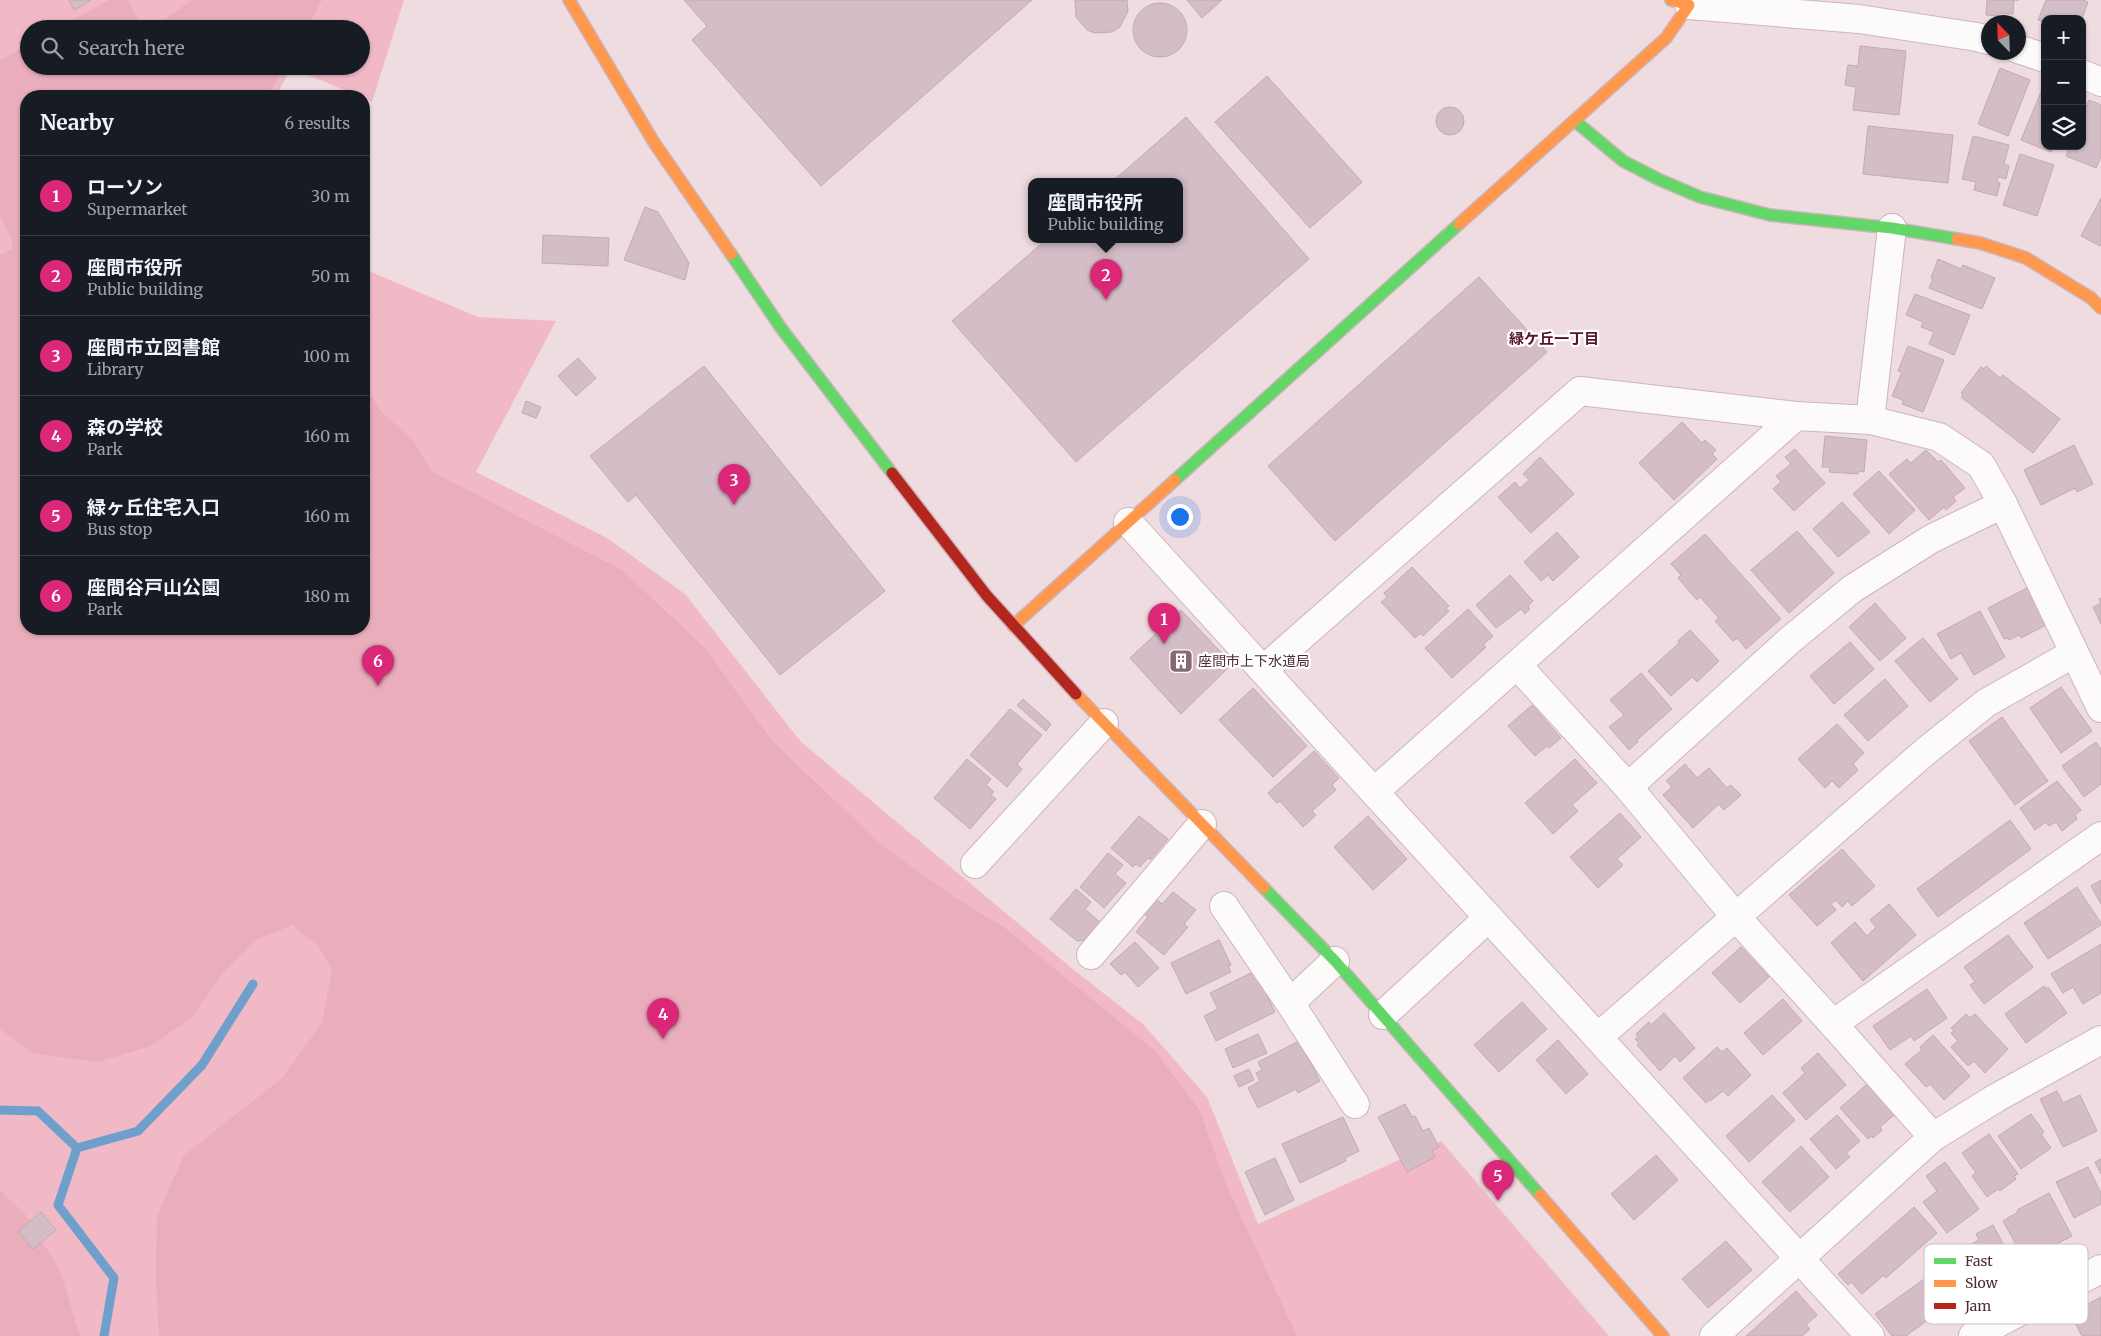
<!DOCTYPE html>
<meta charset="utf-8">
<style>
:root{--surface:#171b24;--page:#20242c;--text:#f1f3f6;--muted:#9ea1a6;--line:#363941;--accent:#db2777}
body{margin:0;font-family:Merriweather,"Noto Sans JP",serif;background:var(--page);color:var(--text)}
.controls{position:absolute;right:15px;top:15px;display:grid;overflow:hidden;border-radius:10px;box-shadow:0 1px 4px #0004}
.controls button{width:45px;height:45px;display:grid;place-items:center;padding:0;border:0;border-bottom:1px solid var(--line);background:var(--surface);color:var(--text);font:25px sans-serif}
.compass{position:absolute;left:1981px;top:15px;width:45px;height:45px;border-radius:50%;background:var(--surface);box-shadow:0 1px 4px #0004;rotate:337deg}
.you{position:absolute;left:1179px;top:516px;width:18px;height:18px;margin:-12px;border:4px solid #fff;border-radius:50%;background:#1a73e8;box-shadow:0 0 0 8px #1a73e833}
.badge{display:grid;place-items:center;width:32px;height:32px;border-radius:50%;background:var(--accent);color:#fff;font-size:16px;font-weight:700}
.pin{position:absolute;translate:-50% -41px;filter:drop-shadow(0 1px 2px #0008)}
.pin::after{content:'';position:absolute;top:26px;width:18px;height:15px;background:inherit;clip-path:polygon(0 0,100% 0,50% 100%)}
.popup{position:absolute;left:1028px;top:178px;width:155px;height:65px;box-sizing:border-box;display:grid;place-content:center;border-radius:10px;background:var(--surface);filter:drop-shadow(0 1px 4px #0005);font-size:16px;white-space:nowrap;color:var(--muted)}
.popup b{font-size:19px;color:var(--text)}
.popup::after{content:'';position:absolute;left:50%;top:100%;margin-left:-10px;border:10px solid transparent;border-top-color:var(--surface)}
.list{margin:0;padding:0;list-style:none}
h2{display:flex;justify-content:space-between;align-items:center;height:65px;margin:0;padding:0 20px;font-size:21px}
h2 small{font-size:16px;font-weight:400;color:var(--muted)}
.list li{display:grid;grid-template-columns:32px 1fr auto;gap:15px;align-items:center;box-sizing:border-box;height:80px;padding:0 20px;border-top:1px solid var(--line)}
.list b{display:block;font-size:19px;white-space:nowrap}
.list p{margin:0;font-size:16px;white-space:nowrap;color:var(--muted)}
.list em{font-size:16px;font-style:normal;color:var(--muted)}
.icon{flex:none;width:28px;height:28px;fill:none;stroke:currentColor;stroke-width:2;stroke-linecap:round;stroke-linejoin:round}
.map{position:relative;flex:none;width:2101px;height:1336px;overflow:hidden}
.search{position:absolute;background:var(--surface);box-shadow:0 1px 4px #0004;left:20px;top:20px;width:350px;height:55px;display:flex;align-items:center;gap:12px;box-sizing:border-box;padding:0 18px;border-radius:28px;color:var(--muted);font-size:19px}
.panel{position:absolute;background:var(--surface);box-shadow:0 1px 4px #0004;left:20px;top:90px;width:350px;height:545px;border-radius:20px}
.map>svg:first-child{display:block}
</style>
<div class="map">
<svg width="2101" height="1336" viewBox="0 0 2101 1336">
<rect width="100%" height="100%" fill="#efdce0"/>
<!-- green -->
<path fill="#f1b9c6" fill-rule="evenodd" d="M0,0H404L372,102L364,98V96H359L291,68L276,96H26V629H364V269L478,317L556,321L476,472L607,538L685,594L801,742L1074,970L1144,1025L1207,1097L1258,1224L1441,1141L1609,1336H0ZM29,29H361V66H29Z"/>
<!-- forest -->
<g fill="#eaadbc">
<polygon points="109,0 128,0 139,21 146,27 155,26 192,0 322,0 306,29 57,29"/>
<polygon points="29,44 29,66 285,66 268,96 26,96 26,629 364,629 364,383 379,409 414,442 431,471 622,570 704,647 773,742 882,845 950,894 1005,928 1154,1050 1200,1111 1225,1182 1297,1336 159,1336 156,1279 157,1216 184,1155 282,1078 322,1023 332,969 318,946 292,925 254,941 224,972 191,1018 151,1046 98,1062 34,1054 0,1029 0,255 12,249 12,240 0,215 0,60"/>
<polygon points="0,1190 25,1214 60,1270 80,1336 0,1336"/>
</g>
<g fill="none" stroke-linecap="round" stroke-linejoin="round">
<!-- stream -->
<g stroke="#6ea0cb" stroke-width="9">
<polyline points="0,1110 38,1111 77,1148 58,1205 114,1278 104,1336"/>
<polyline points="77,1148 138,1131 202,1065 253,984"/>
</g>
</g>
<!-- building -->
<g fill="#d4bdc7" stroke="#c0aab4">
<polygon points="69,0 91,0 74,10"/>
<polygon points="684,0 1032,0 821,186 692,40 707,26"/>
<polygon points="1075,0 1127,0 1128,11 1120,27 1112,32 1095,33 1087,30 1076,17"/>
<polygon points="1187,0 1222,0 1202,18"/>
<polygon points="1987,0 2019,0 2014,0 2013,14 1999,13 1998,16 1986,15"/>
<polygon points="2046,0 2083,0 2088,2 2082,19 2045,19 2045,22 2038,20"/>
<circle cx="1160" cy="30" r="27"/>
<polygon points="1860,46 1906,51 1899,115 1853,110 1856,87 1845,85 1848,65 1858,66"/>
<polygon points="2000,68 2030,80 2008,136 1978,124"/>
<polygon points="1267,76 1362,182 1310,228 1215,122"/>
<polygon points="2043,87 2045,88 2045,146 2053,146 2051,152 2021,140"/>
<polygon points="2089,100 2101,105 2101,157 2096,168 2066,156 2070,146 2082,146 2082,117"/>
<circle cx="1450" cy="121" r="14"/>
<polygon points="1186,117 1309,259 1076,462 952,321 1047,239 1180,239 1180,181 1113,181"/>
<polygon points="1868,126 1953,135 1948,183 1863,174"/>
<polygon points="1973,136 2009,145 2004,164 2009,166 2006,179 1998,177 1997,182 2000,183 1997,196 1974,190 1976,182 1962,179"/>
<polygon points="2020,154 2054,165 2037,216 2003,205"/>
<polygon points="2101,198 2101,244 2100,246 2081,236"/>
<polygon points="645,207 658,212 689,263 685,280 624,260"/>
<polygon points="543,235 609,238 608,266 542,263"/>
<polygon points="1938,259 1961,269 1963,265 1995,278 1982,309 1929,288 1933,279 1931,278"/>
<polygon points="1479,277 1547,352 1335,541 1268,466"/>
<polygon points="1915,294 1970,315 1954,355 1929,344 1934,332 1921,327 1923,322 1906,315"/>
<polygon points="1908,346 1944,360 1923,412 1902,404 1903,400 1892,396 1902,372 1898,371"/>
<polygon points="578,358 596,378 576,396 558,376"/>
<polygon points="704,366 885,591 780,675 636,495 628,502 590,456"/>
<polygon points="1986,366 2000,378 2003,375 2060,419 2033,453 1961,397 1963,395 1961,393 1981,367 1984,369"/>
<polygon points="526,401 541,407 536,418 522,413"/>
<polygon points="1682,422 1702,443 1705,440 1716,450 1712,454 1717,459 1674,500 1639,463"/>
<polygon points="1825,436 1867,440 1864,472 1859,471 1858,474 1829,472 1830,467 1822,467"/>
<polygon points="2074,445 2093,484 2077,492 2075,488 2041,505 2024,470"/>
<polygon points="1795,449 1825,483 1794,511 1773,489 1781,482 1776,476 1791,464 1785,457"/>
<polygon points="1926,450 1938,462 1941,460 1965,488 1953,497 1956,501 1946,510 1944,507 1929,520 1889,474 1907,459 1911,463"/>
<polygon points="1540,457 1574,494 1531,533 1498,497 1515,482 1520,488 1529,480 1523,474"/>
<polygon points="1879,471 1915,510 1889,534 1853,494"/>
<polygon points="1842,502 1870,532 1838,557 1813,529"/>
<polygon points="1797,531 1834,573 1789,613 1751,570"/>
<polygon points="1557,532 1579,557 1553,581 1548,575 1541,581 1524,562"/>
<polygon points="1705,534 1781,619 1746,649 1737,638 1733,641 1715,621 1719,618 1700,597 1697,600 1678,578 1681,575 1671,564"/>
<polygon points="1412,567 1449,606 1446,608 1449,611 1423,636 1421,633 1415,638 1381,602 1387,597 1384,593"/>
<polygon points="1510,575 1533,601 1528,606 1530,609 1525,614 1521,609 1496,628 1476,605"/>
<polygon points="2029,587 2048,624 2021,638 2019,635 2009,640 2008,638 2004,639 1988,608"/>
<polygon points="2101,598 2101,624 2093,607 2101,603 2099,599"/>
<polygon points="1875,603 1906,638 1880,661 1849,627"/>
<polygon points="1468,609 1493,636 1483,645 1486,647 1452,678 1425,648"/>
<polygon points="1181,610 1232,664 1181,714 1130,658"/>
<polygon points="1980,611 2005,657 1974,675 1961,653 1951,659 1937,634"/>
<polygon points="1690,630 1719,661 1697,682 1692,677 1671,696 1648,671 1679,643 1678,641"/>
<polygon points="1923,638 1958,679 1930,702 1895,661"/>
<polygon points="1850,642 1874,669 1834,704 1810,676"/>
<polygon points="1641,673 1672,709 1637,740 1638,742 1629,750 1609,727 1624,715 1610,700"/>
<polygon points="1885,679 1908,706 1868,741 1844,715"/>
<polygon points="2061,687 2092,731 2061,753 2030,708"/>
<polygon points="1253,688 1307,746 1273,777 1219,720"/>
<polygon points="1023,699 1051,724 1046,731 1017,705"/>
<polygon points="1532,705 1561,738 1549,748 1547,746 1535,756 1508,726"/>
<polygon points="1010,709 1042,735 1017,764 1022,769 1007,787 970,755"/>
<polygon points="2002,717 2048,781 2015,805 1969,741"/>
<polygon points="1837,724 1864,753 1853,764 1858,770 1839,788 1832,781 1825,788 1798,759"/>
<polygon points="2096,742 2101,749 2101,784 2084,797 2062,766"/>
<polygon points="1314,751 1339,778 1332,785 1336,790 1312,811 1316,815 1303,827 1280,801 1277,803 1268,793"/>
<polygon points="967,759 991,779 986,785 994,792 991,795 996,799 970,829 934,798"/>
<polygon points="1575,759 1597,783 1572,805 1578,811 1553,834 1525,803"/>
<polygon points="1685,764 1697,778 1709,768 1727,788 1731,785 1741,795 1724,810 1719,804 1693,828 1663,795 1672,787 1666,781"/>
<polygon points="2057,781 2081,810 2075,815 2077,819 2062,831 2056,822 2049,826 2046,822 2035,830 2020,808"/>
<polygon points="1620,813 1641,837 1617,859 1623,865 1598,888 1570,857"/>
<polygon points="1139,816 1168,839 1150,860 1148,858 1140,867 1136,864 1133,867 1111,848"/>
<polygon points="1368,816 1407,859 1373,890 1334,847"/>
<polygon points="2010,820 2031,849 1938,917 1917,889"/>
<polygon points="1842,849 1875,886 1852,906 1848,901 1842,907 1836,900 1831,904 1836,910 1817,926 1789,895"/>
<polygon points="1108,853 1123,865 1115,874 1126,883 1104,908 1080,887"/>
<polygon points="2101,880 2101,904 2091,886"/>
<polygon points="2077,887 2101,923 2101,925 2048,959 2024,923"/>
<polygon points="1076,889 1091,902 1085,909 1101,923 1086,940 1077,941 1050,919"/>
<polygon points="1173,892 1196,910 1184,924 1188,927 1164,955 1136,932 1148,917 1144,914 1156,899 1162,904"/>
<polygon points="1889,904 1916,935 1863,981 1831,943 1855,922 1867,936 1876,927 1870,920"/>
<polygon points="2008,935 2033,967 1984,1004 1970,985 1975,982 1964,967"/>
<polygon points="1219,940 1231,965 1228,966 1231,972 1186,994 1171,963"/>
<polygon points="1135,942 1159,968 1138,987 1125,972 1121,975 1110,964"/>
<polygon points="2101,944 2101,993 2083,1004 2073,987 2063,993 2051,974"/>
<polygon points="1741,947 1769,977 1740,1003 1712,973"/>
<polygon points="1255,971 1275,1012 1216,1041 1204,1016 1218,1009 1210,993"/>
<polygon points="2044,986 2046,989 2048,987 2067,1013 2026,1043 2005,1014"/>
<polygon points="1927,989 1947,1018 1914,1041 1911,1036 1890,1050 1873,1026"/>
<polygon points="1783,999 1802,1021 1763,1055 1744,1033"/>
<polygon points="1522,1002 1547,1029 1499,1072 1474,1045"/>
<polygon points="1664,1013 1695,1048 1680,1062 1675,1056 1660,1071 1637,1045 1639,1043 1635,1039 1638,1037 1636,1034 1649,1022 1651,1025"/>
<polygon points="1966,1014 1970,1018 1975,1014 2008,1049 1985,1073 1974,1061 1968,1066 1951,1047 1958,1041 1951,1033 1954,1031 1951,1028"/>
<polygon points="1258,1034 1267,1053 1233,1068 1225,1049"/>
<polygon points="1933,1035 1970,1076 1944,1100 1930,1084 1926,1087 1905,1064 1922,1050 1920,1047"/>
<polygon points="1558,1040 1588,1074 1566,1094 1536,1060"/>
<polygon points="1299,1041 1320,1081 1298,1093 1296,1089 1258,1108 1248,1088 1260,1081 1256,1073 1262,1070 1258,1062"/>
<polygon points="1717,1047 1722,1052 1727,1048 1751,1075 1728,1096 1723,1091 1710,1101 1709,1100 1706,1103 1683,1078"/>
<polygon points="1818,1053 1846,1085 1806,1120 1783,1093 1805,1073 1801,1068"/>
<polygon points="1249,1069 1254,1080 1239,1087 1234,1076"/>
<polygon points="1867,1084 1895,1114 1880,1127 1882,1130 1873,1138 1872,1136 1868,1139 1840,1108"/>
<polygon points="2057,1091 2063,1103 2080,1095 2097,1131 2063,1147 2040,1099"/>
<polygon points="1772,1095 1795,1120 1749,1162 1726,1136"/>
<polygon points="1405,1104 1412,1117 1415,1116 1423,1131 1429,1128 1439,1147 1432,1151 1435,1157 1407,1172 1378,1117"/>
<polygon points="2031,1114 2044,1132 2041,1134 2051,1148 2021,1169 1998,1136"/>
<polygon points="1837,1115 1860,1141 1846,1153 1850,1157 1836,1169 1810,1139"/>
<polygon points="1343,1117 1359,1151 1345,1158 1346,1161 1300,1183 1282,1144"/>
<polygon points="1989,1134 2018,1174 2014,1176 2016,1179 2000,1191 1998,1189 1987,1197 1972,1176 1976,1173 1962,1153"/>
<polygon points="1801,1146 1829,1177 1790,1212 1762,1182"/>
<polygon points="1656,1155 1678,1180 1634,1220 1611,1194"/>
<polygon points="1275,1158 1294,1200 1265,1215 1245,1172"/>
<polygon points="2101,1159 2101,1174 2095,1162"/>
<polygon points="1945,1162 1979,1209 1947,1233 1923,1202 1937,1191 1926,1176"/>
<polygon points="2088,1167 2101,1193 2101,1204 2074,1218 2056,1182"/>
<polygon points="2049,1193 2072,1236 2053,1246 2055,1250 2041,1257 2039,1254 2025,1261 2003,1221 2018,1212 2017,1210"/>
<polygon points="1914,1207 1937,1233 1886,1278 1884,1275 1862,1294 1851,1282 1848,1285 1838,1274"/>
<polygon points="41,1212 56,1230 33,1249 18,1231"/>
<polygon points="1993,1225 2020,1275 1983,1295 1981,1293 1965,1302 1941,1257 1965,1244 1966,1247 1979,1240 1976,1234"/>
<polygon points="1726,1241 1752,1270 1708,1308 1682,1279"/>
<polygon points="1934,1272 1955,1300 1906,1336 1892,1336 1875,1314"/>
<polygon points="1796,1291 1817,1315 1806,1325 1810,1329 1802,1336 1746,1336"/>
<polygon points="2101,1297 2101,1336 2082,1336 2075,1323 2089,1316 2084,1306"/>
</g>
<g fill="none" stroke-linecap="round" stroke-linejoin="round">
<!-- street casing -->
<g stroke="#cdb6bb" stroke-width="30">
<g id="street">
<polyline points="1689,5 1859,19 1977,37 1988,40"/>
<polyline points="2018,49 2045,58"/>
<polyline points="2082,74 2101,82"/>
<polyline points="1892,228 1870,420 1939,437 1981,465 2003,504 2101,708"/>
<polyline points="1128,522 1870,1336"/>
<polyline points="1517,665 1628,787 1735,916 1833,1024"/>
<polyline points="1263,670 1580,391 1796,416"/>
<polyline points="1628,787 1790,640 1852,589 1931,539 2003,504"/>
<polyline points="1374,792 1796,416 1870,420"/>
<polyline points="975,864 1104,723"/>
<polyline points="1224,906 1290,1003 1355,1104"/>
<polyline points="1091,955 1202,824"/>
<polyline points="1290,1003 1335,961"/>
<polyline points="1383,1015 1488,918"/>
<polyline points="1598,1037 1926,751 1986,703 2074,653"/>
<polyline points="1933,1137 1833,1024 2101,836"/>
<polyline points="1714,1336 1933,1137 1996,1098 2101,1040"/>
<polyline points="1973,1336 2101,1269"/>
</g>
</g>
<!-- fast casing -->
<g stroke="#cdb6bb" stroke-width="14">
<g id="fast">
<polyline points="1575,121 1623,161 1660,180 1700,197 1770,215 1892,228 1957,239"/>
<polyline points="731,254 781,328 892,473"/>
<polyline points="1175,480 1459,224"/>
<polyline points="1264,888 1335,961 1540,1195"/>
</g>
</g>
<!-- slow casing -->
<g stroke="#cdb6bb" stroke-width="14">
<g id="slow">
<polyline points="569,0 655,144 731,254"/>
<polyline points="1459,224 1666,38 1689,5 1671,0"/>
<polyline points="1957,239 1980,243 2026,258 2091,298 2101,308"/>
<polyline points="1013,626 1175,480"/>
<polyline points="1076,694 1264,888"/>
<polyline points="1540,1195 1663,1336"/>
</g>
</g>
<!-- jam casing -->
<g stroke="#cdb6bb" stroke-width="14">
<polyline id="jam" points="892,473 987,596 1076,694"/>
</g>
<!-- street -->
<use href="#street" stroke="#fdfafa" stroke-width="28"/>
<!-- fast -->
<use href="#fast" stroke="#63d668" stroke-width="11"/>
<!-- slow -->
<use href="#slow" stroke="#ff974d" stroke-width="11"/>
<!-- jam -->
<use href="#jam" stroke="#b3261e" stroke-width="11"/>
</g>
<!-- icons -->
<defs>
<g id="building-square" transform="scale(1.25)"><rect x="-9" y="-9" width="18" height="18" rx="4" fill="#866a70" stroke="#fff"/><path d="M-4-6H4V6H1V3H-1V6H-4ZM-2.5-4.3h1.7v1.8h-1.7ZM.8-4.3h1.7v1.8H.8ZM-2.5-1h1.7V.8h-1.7ZM.8-1h1.7V.8H.8Z" fill="#fff"/></g>
</defs>
<g fill-rule="evenodd">
<use href="#building-square" x="1181" y="661"/>
</g>
<g text-anchor="middle" dominant-baseline="central" stroke-width="4.5" stroke-linejoin="round" paint-order="stroke">
<!-- poi labels -->
<g font-size="14" fill="#4d2c34" stroke="#fff" text-anchor="start">
<text x="1198" y="661">座間市上下水道局</text>
</g>
<!-- neighbourhood labels -->
<g font-size="15" font-weight="bold" fill="#58142b" stroke="#fff">
<text x="1554" y="338">緑ケ丘一丁目</text>
</g>
</g>
<!-- legend -->
<rect x="1924" y="1244" width="164" height="80" rx="8" fill="#fff" stroke="#cac0c2" stroke-width="1"/>
<rect x="1934" y="1258" width="22" height="6" fill="#63d668"/>
<rect x="1934" y="1280" width="22" height="7" fill="#ff974d"/>
<rect x="1934" y="1303" width="22" height="6" fill="#b3261e"/>
<g font-size="14" fill="#4d2c34">
<text x="1965" y="1266">Fast</text>
<text x="1965" y="1288">Slow</text>
<text x="1965" y="1311">Jam</text>
</g>
</svg>
<div class="controls">
<button>+</button>
<button>−</button>
<button><svg class="icon" aria-label="layers" viewBox="0 0 24 24"><path d="M12 4l9 5-9 5-9-5zM3 14l9 5 9-5"/></svg></button>
</div>
<svg class="compass" viewBox="-18 -18 36 36"><path d="M0-13l5 13h-10z" fill="#e53935"/><path d="M0 13l5-13h-10z" fill="#9ea1a6"/></svg>
<div class="you"></div>
<div class="pin badge" style="left:1164px;top:644px">1</div>
<div class="pin badge" style="left:1106px;top:300px">2</div>
<div class="popup"><b>座間市役所</b>Public building</div>
<div class="pin badge" style="left:734px;top:505px">3</div>
<div class="pin badge" style="left:663px;top:1039px">4</div>
<div class="pin badge" style="left:1498px;top:1201px">5</div>
<div class="pin badge" style="left:378px;top:686px">6</div>
<div class="search"><svg class="icon" aria-label="search" viewBox="0 0 24 24"><circle cx="10" cy="10" r="6"/><path d="M15 15l6 6"/></svg>Search here</div>
<section class="panel">
<h2>Nearby<small>6 results</small></h2>
<ul class="list">
<li><span class="badge">1</span><div><b>ローソン</b><p>Supermarket</p></div><em>30 m</em></li>
<li><span class="badge">2</span><div><b>座間市役所</b><p>Public building</p></div><em>50 m</em></li>
<li><span class="badge">3</span><div><b>座間市立図書館</b><p>Library</p></div><em>100 m</em></li>
<li><span class="badge">4</span><div><b>森の学校</b><p>Park</p></div><em>160 m</em></li>
<li><span class="badge">5</span><div><b>緑ヶ丘住宅入口</b><p>Bus stop</p></div><em>160 m</em></li>
<li><span class="badge">6</span><div><b>座間谷戸山公園</b><p>Park</p></div><em>180 m</em></li>
</ul>
</section>
</div>
